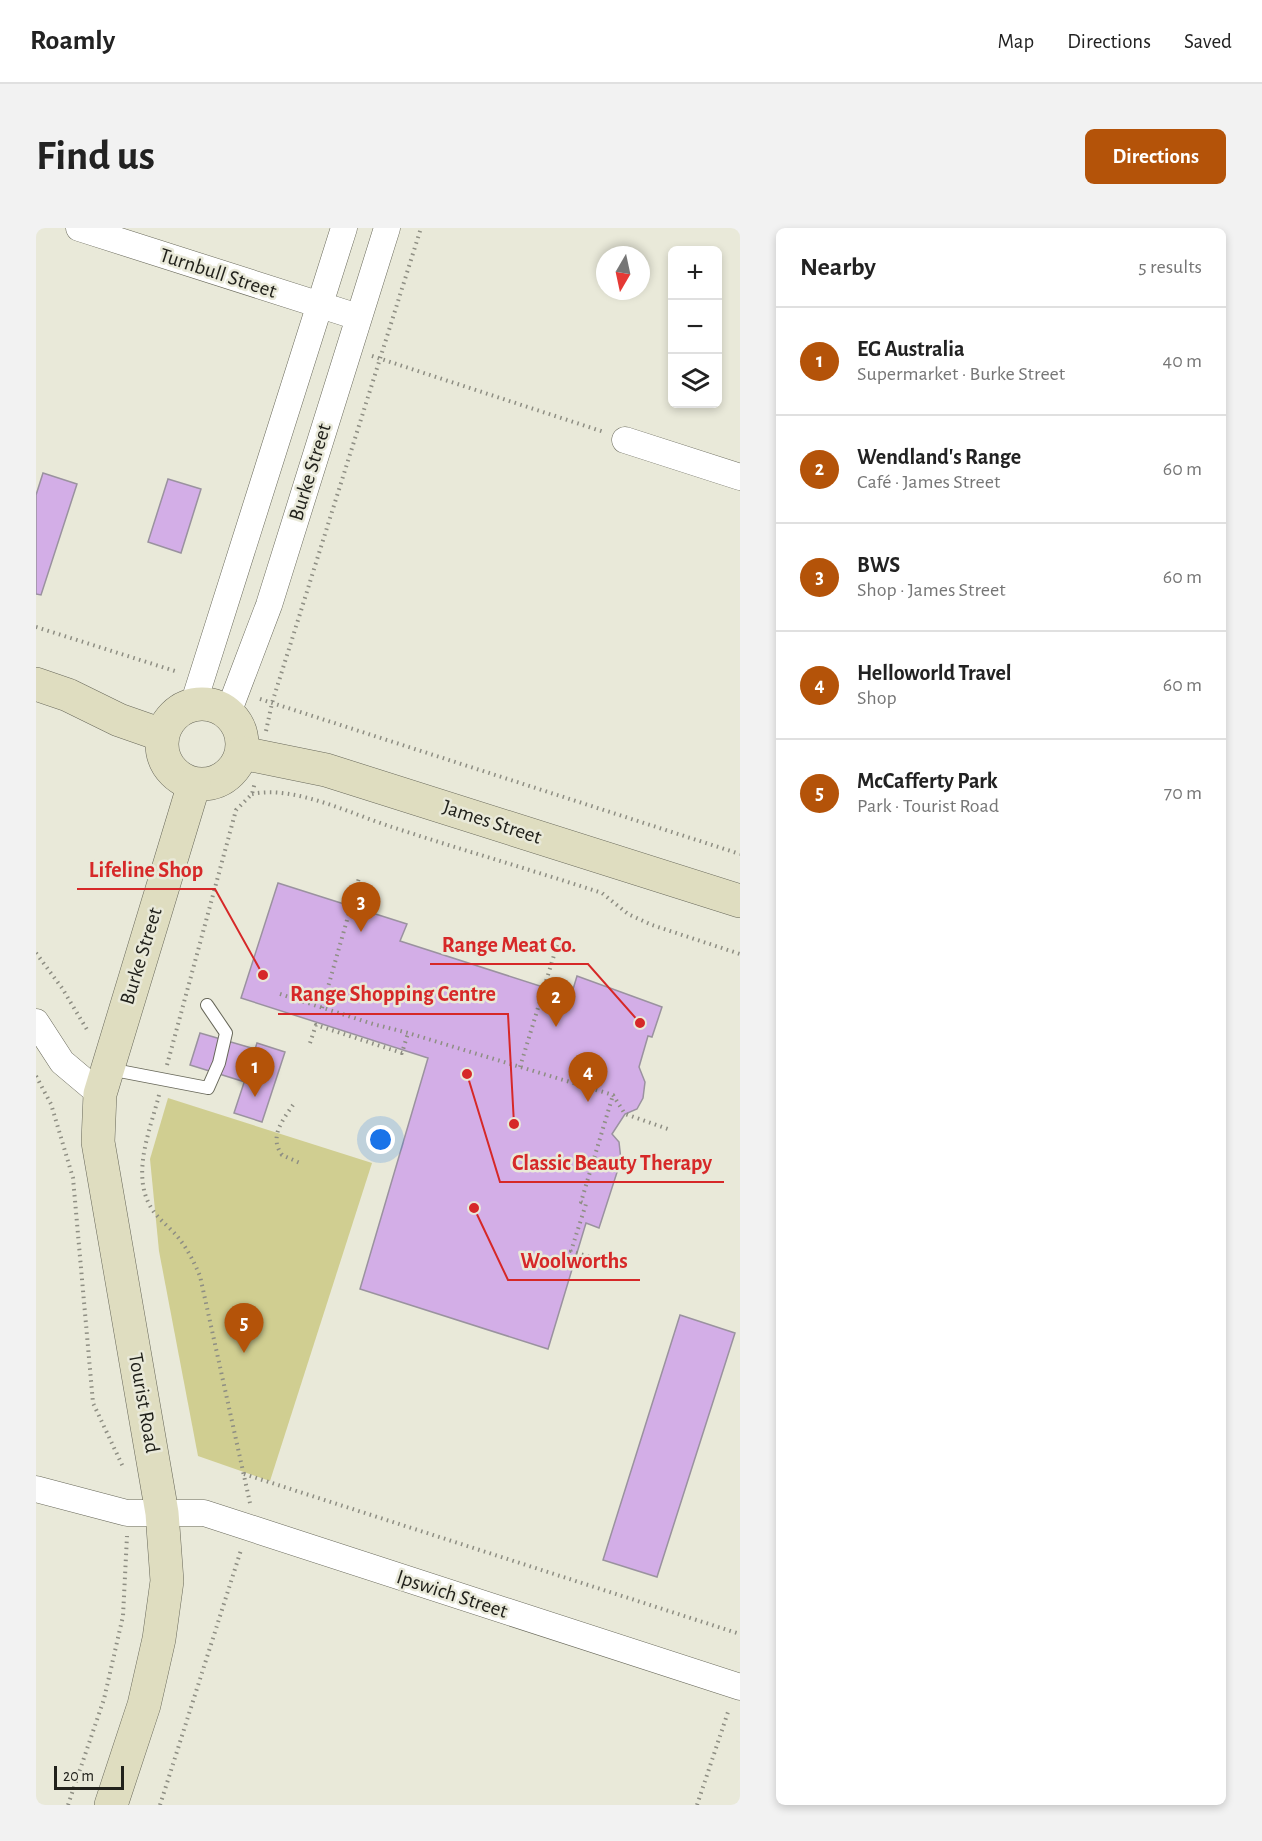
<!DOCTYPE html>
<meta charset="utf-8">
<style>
:root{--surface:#fff;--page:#f2f2f2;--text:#222;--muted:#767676;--line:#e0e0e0;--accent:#b45309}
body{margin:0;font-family:"Alegreya Sans",sans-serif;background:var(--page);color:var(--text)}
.controls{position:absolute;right:18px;top:18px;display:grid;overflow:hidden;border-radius:9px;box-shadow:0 3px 9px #0003}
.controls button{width:54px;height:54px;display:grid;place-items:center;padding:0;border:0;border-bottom:2px solid var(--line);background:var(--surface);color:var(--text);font:30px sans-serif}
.compass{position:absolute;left:560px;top:18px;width:54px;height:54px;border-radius:50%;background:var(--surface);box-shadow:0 3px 9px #0003;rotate:189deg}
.scale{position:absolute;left:18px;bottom:15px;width:70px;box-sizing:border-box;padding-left:6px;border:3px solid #21211b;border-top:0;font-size:16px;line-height:21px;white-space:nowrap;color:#21211b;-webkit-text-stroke:4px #e9e9d9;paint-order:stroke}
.you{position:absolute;left:345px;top:912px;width:21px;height:21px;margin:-15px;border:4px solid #fff;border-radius:50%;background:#1a73e8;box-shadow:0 0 0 9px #1a73e833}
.badge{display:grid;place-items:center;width:39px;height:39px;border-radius:50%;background:var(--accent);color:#fff;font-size:20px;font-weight:700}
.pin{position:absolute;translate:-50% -50px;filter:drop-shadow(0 2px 3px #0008)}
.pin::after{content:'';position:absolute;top:32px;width:21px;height:18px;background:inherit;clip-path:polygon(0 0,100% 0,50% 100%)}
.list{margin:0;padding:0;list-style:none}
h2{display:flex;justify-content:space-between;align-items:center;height:78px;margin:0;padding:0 24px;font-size:26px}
h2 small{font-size:20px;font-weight:400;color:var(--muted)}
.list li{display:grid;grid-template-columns:39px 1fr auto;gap:18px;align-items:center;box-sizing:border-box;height:108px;padding:0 24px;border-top:2px solid var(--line)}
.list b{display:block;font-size:22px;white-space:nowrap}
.list p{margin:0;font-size:20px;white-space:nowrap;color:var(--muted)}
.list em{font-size:20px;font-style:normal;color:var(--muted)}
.icon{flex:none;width:33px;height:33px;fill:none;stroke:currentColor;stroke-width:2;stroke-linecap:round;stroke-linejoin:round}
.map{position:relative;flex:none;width:704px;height:1577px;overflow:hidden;border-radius:9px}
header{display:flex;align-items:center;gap:36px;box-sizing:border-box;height:84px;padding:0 30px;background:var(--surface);border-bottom:2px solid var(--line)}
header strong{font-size:28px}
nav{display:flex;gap:33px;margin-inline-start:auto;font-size:21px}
.intro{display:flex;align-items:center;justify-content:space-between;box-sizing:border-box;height:144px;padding:0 36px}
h1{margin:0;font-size:42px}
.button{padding:15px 27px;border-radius:9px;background:var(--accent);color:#fff;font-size:21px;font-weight:700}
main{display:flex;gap:36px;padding:0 36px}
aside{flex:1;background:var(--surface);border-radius:9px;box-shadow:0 3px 9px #0003}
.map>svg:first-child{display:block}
</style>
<header>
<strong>Roamly</strong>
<nav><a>Map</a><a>Directions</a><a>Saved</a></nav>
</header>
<div class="intro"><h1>Find us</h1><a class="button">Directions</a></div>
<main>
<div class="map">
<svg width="704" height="1577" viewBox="0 0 704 1577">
<rect width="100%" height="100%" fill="#e9e9d9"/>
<!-- green -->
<polygon fill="#d0ce91" points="132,870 336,935 234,1253 162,1228 123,1023 114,931"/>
<!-- building -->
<g fill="#d3aee7" stroke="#9a929f" stroke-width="1.5">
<polygon points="7,245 41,256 5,367 0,366 0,267"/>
<polygon points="132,251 165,261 145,325 112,314"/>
<polygon points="242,655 371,696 364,713 535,768 541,748 626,779 616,809 612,808 603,839 609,854 607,870 601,881 589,886 576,906 583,914 585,932 563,1000 550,995 512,1121 324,1061 392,830 205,770"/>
<polygon points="164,805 219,821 209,854 154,837"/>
<polygon points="221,815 249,824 226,894 198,885"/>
<polygon points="644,1087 699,1105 621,1349 567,1332"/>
</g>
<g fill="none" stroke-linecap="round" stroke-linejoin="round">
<!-- lane casing -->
<g stroke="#68685a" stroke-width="14">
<polyline id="lane" points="73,841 172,860 183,835 190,805 171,777"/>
</g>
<!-- street casing -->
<g stroke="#68685a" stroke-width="27">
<g id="street">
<polyline points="43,0 322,89"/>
<polyline points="589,212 704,249"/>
<polyline points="157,477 308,0"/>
<polyline points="192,485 233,377 351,0"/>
<polyline points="0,794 26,834 64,866"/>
<polyline points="0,1261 91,1285 168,1285 704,1459"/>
</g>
</g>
<!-- secondary casing -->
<g stroke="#68685a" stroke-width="34">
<g id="secondary">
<polyline points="0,456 32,467 83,492 126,507"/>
<circle cx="166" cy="516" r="40"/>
<polyline points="206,525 290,542 704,673"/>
<polyline points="75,1577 108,1477 123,1411 131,1353 126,1285 62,914 64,866 158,556"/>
</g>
</g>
<!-- path -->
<g stroke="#8e8e83" stroke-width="4" stroke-dasharray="1.5 4.5" stroke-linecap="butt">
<polyline points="336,128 568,204"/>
<polyline points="0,399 142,444"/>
<polyline points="224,471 704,626"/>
<polyline points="230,503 236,475 385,0"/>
<path d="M216,566C259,557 315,586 356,599C426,622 496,642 566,665L592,686L616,697L704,726"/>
<polyline points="0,725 26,760 53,805"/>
<polyline points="244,766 337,796 372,805 577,867 589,886 635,902"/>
<polyline points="286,780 323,650"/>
<polyline points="274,815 280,797 366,825 372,805"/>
<polyline points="131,837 200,582 216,566 219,554"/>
<polyline points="484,839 522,714"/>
<polyline points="0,848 15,876 37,950 57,1175 88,1241"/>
<path d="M123,867C114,903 93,950 118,984C125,993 134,1000 141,1008C151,1020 158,1034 164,1048L214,1275"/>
<path d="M257,877C246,893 233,909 246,927L264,935"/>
<polyline points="570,1034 535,1023 550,976 545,974 577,867"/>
<polyline points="208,1246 704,1406"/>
<polyline points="32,1577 68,1471 87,1388 91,1308"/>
<polyline points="124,1577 205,1322"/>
<polyline points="661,1577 693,1481"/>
</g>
<!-- lane -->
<use href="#lane" stroke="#fff" stroke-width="12"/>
<!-- street -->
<use href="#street" stroke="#fff" stroke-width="26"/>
<!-- secondary -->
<use href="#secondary" stroke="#dfddc0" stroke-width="33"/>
</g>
<g text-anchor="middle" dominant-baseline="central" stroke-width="5" stroke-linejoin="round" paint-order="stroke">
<!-- street labels -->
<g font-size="21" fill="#21211b" stroke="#e9e9d9">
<text transform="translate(182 45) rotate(18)">Turnbull Street</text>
<text transform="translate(274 244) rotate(-73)">Burke Street</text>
<text transform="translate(456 594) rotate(18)">James Street</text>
<text transform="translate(105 728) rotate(-73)">Burke Street</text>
<text transform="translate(108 1175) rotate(80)">Tourist Road</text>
<text transform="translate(416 1366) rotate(18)">Ipswich Street</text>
</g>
</g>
<!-- callouts -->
<path fill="none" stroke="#d62828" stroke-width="2" d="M227 747L179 661H41M604 795L552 736H394M478 896L472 786H242M431 846L464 954H688M438 980L472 1052H604"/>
<g fill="#d62828" stroke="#e9e9d9" stroke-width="2">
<circle cx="227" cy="747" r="6"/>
<circle cx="604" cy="795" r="6"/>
<circle cx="478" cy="896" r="6"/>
<circle cx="431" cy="846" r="6"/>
<circle cx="438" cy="980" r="6"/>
</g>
<g font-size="22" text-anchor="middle" font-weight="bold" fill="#d62828" stroke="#e9e9d9" stroke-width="5" stroke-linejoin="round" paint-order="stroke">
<text x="110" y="649">Lifeline Shop</text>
<text x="473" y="724">Range Meat Co.</text>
<text x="357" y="773">Range Shopping Centre</text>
<text x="576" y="942">Classic Beauty Therapy</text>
<text x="538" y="1040">Woolworths</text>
</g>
</svg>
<div class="controls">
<button>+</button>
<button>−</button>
<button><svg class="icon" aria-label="layers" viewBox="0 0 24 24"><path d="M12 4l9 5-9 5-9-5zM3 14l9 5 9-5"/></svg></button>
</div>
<svg class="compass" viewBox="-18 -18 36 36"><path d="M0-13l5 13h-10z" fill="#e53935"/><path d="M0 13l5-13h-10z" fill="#767676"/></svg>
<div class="scale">20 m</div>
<div class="you"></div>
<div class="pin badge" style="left:219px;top:869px">1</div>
<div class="pin badge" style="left:520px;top:799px">2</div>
<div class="pin badge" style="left:325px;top:704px">3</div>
<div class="pin badge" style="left:552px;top:874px">4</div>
<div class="pin badge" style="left:208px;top:1125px">5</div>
</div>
<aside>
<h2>Nearby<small>5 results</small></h2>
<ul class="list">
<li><span class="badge">1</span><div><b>EG Australia</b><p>Supermarket · Burke Street</p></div><em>40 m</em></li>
<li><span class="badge">2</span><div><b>Wendland's Range</b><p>Café · James Street</p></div><em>60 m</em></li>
<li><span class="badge">3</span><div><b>BWS</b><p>Shop · James Street</p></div><em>60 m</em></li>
<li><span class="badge">4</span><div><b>Helloworld Travel</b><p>Shop</p></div><em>60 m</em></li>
<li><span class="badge">5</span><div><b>McCafferty Park</b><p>Park · Tourist Road</p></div><em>70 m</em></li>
</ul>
</aside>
</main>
